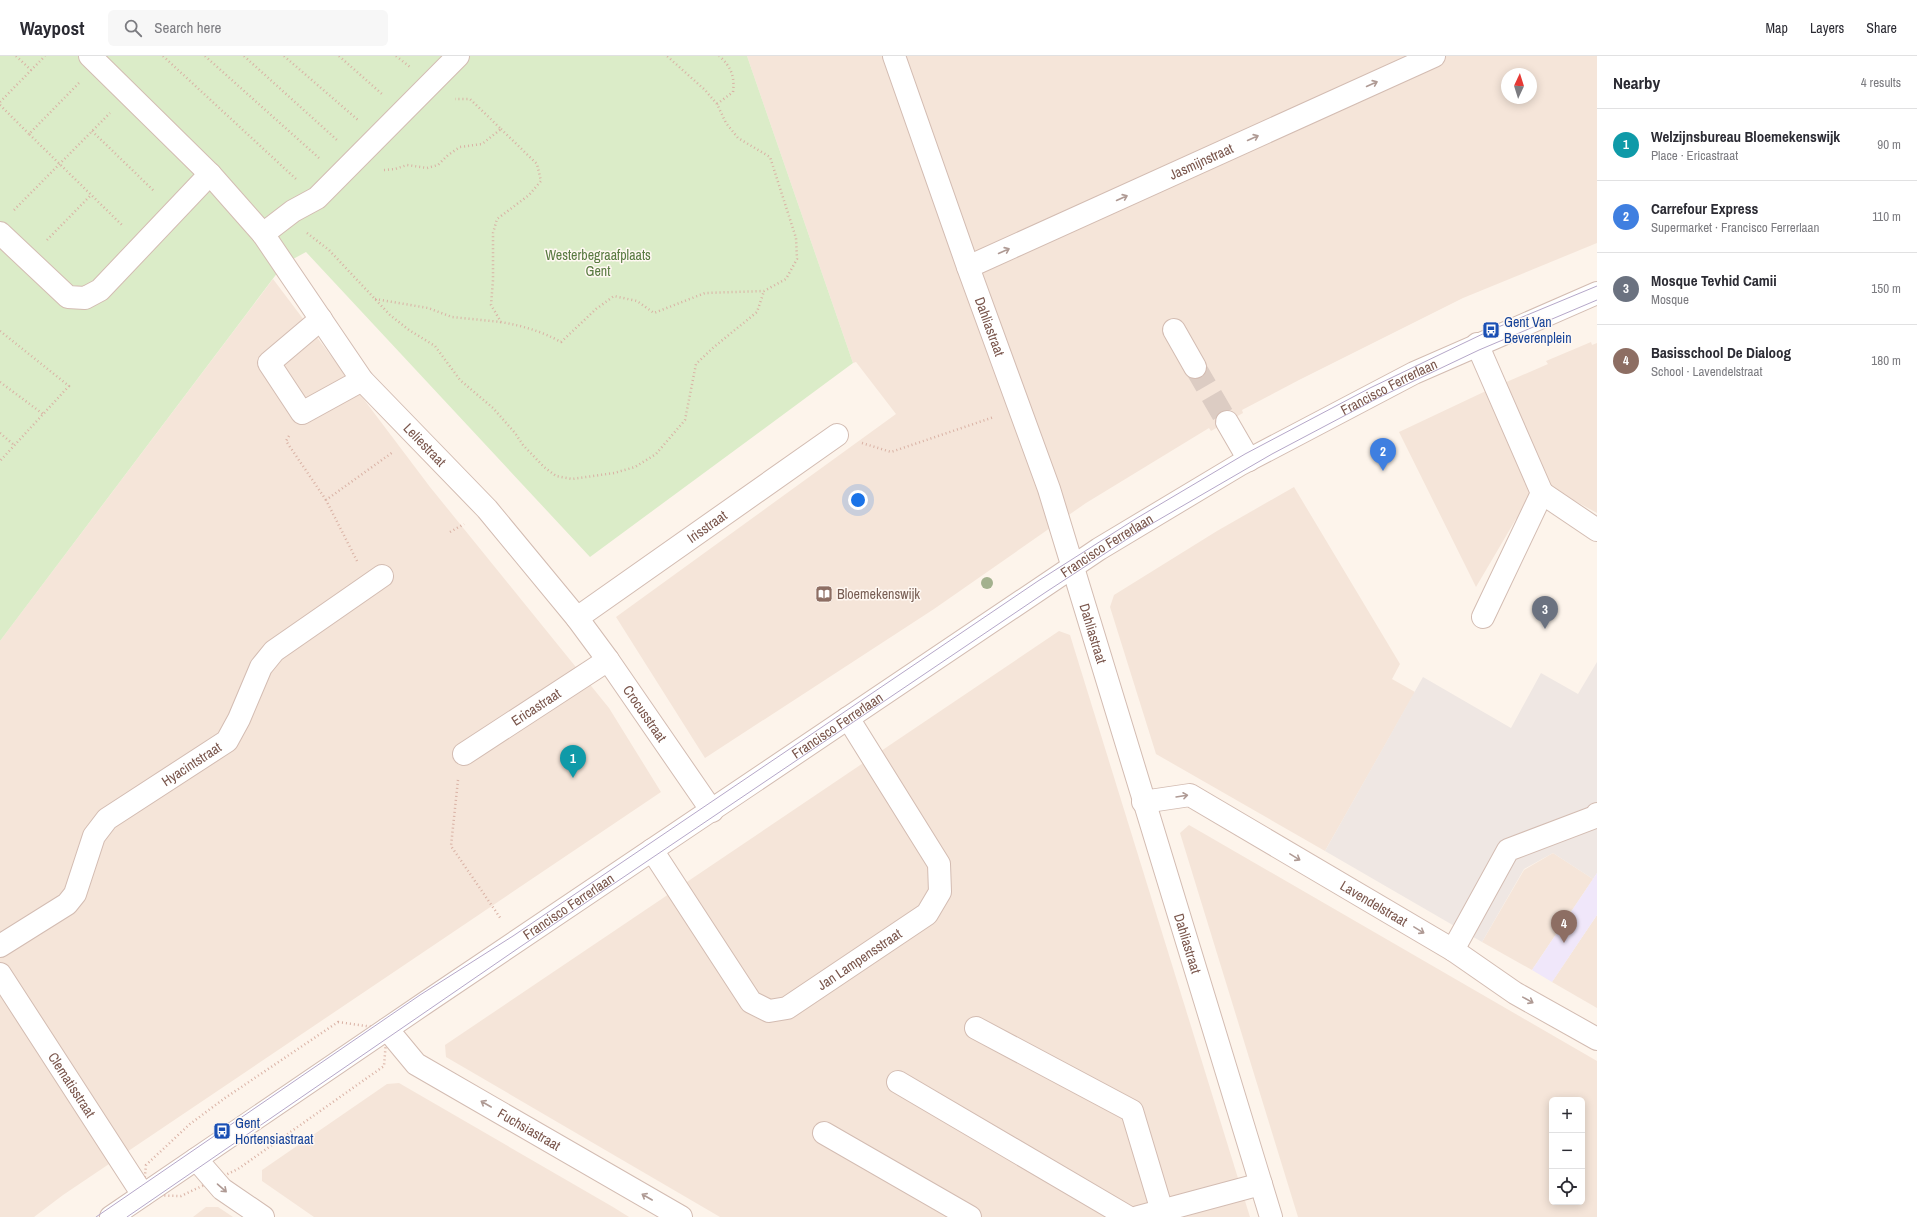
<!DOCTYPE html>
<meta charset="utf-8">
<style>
:root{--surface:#fff;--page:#f7f7f7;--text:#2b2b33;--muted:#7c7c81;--line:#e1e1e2;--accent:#111827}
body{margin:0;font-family:"Archivo Narrow",sans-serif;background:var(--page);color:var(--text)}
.controls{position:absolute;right:12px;bottom:12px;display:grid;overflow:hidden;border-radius:6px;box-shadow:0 2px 10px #0003}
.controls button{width:36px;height:36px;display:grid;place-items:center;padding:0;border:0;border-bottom:1px solid var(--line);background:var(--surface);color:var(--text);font:20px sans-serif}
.compass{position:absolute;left:1501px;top:12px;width:36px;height:36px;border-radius:50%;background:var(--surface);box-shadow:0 2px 10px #0003;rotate:4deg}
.you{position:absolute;left:858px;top:444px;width:14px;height:14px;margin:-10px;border:3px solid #fff;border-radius:50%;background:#1a73e8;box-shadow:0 0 0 6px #1a73e833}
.badge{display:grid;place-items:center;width:26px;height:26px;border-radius:50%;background:var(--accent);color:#fff;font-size:13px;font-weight:700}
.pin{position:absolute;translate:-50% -33px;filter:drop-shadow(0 1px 2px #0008)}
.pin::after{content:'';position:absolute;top:21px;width:14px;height:12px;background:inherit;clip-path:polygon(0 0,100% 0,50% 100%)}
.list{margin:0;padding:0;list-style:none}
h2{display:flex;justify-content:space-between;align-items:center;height:52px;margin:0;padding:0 16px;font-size:17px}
h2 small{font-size:13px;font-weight:400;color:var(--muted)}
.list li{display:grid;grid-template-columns:26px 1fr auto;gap:12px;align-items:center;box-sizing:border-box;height:72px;padding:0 16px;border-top:1px solid var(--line)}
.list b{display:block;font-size:15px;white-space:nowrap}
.list p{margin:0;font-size:13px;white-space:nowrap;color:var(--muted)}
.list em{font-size:13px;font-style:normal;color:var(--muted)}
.icon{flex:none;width:22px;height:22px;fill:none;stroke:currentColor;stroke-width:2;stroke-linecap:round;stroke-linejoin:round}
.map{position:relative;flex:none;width:1597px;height:1161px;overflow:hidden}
header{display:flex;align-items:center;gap:24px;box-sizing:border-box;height:56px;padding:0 20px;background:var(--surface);border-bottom:1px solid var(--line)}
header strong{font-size:19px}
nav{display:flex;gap:22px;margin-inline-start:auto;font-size:14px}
.search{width:280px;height:36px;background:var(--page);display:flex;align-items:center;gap:10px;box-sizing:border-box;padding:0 14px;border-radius:6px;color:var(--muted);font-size:15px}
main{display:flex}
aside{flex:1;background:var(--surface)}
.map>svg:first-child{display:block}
</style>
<header>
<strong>Waypost</strong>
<div class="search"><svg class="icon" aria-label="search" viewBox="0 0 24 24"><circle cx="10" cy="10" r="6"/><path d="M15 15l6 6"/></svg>Search here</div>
<nav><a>Map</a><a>Layers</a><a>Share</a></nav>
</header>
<main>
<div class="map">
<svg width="1597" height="1161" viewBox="0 0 1597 1161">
<rect width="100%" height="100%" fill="#fdf4eb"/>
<!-- residential -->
<g fill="#f5e5d9" fill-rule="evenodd">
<path d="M747,0H1597V187L1463,242L1299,324L1242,354L1243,357L1211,375L1209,372L1086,447L934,553L705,702L616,561L896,358L856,306L853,307ZM1507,18H1531V42H1507Z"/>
<polygon points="273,223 430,431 609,652 661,736 63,1139 34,1161 0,1161 0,585"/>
<polygon points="1591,286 1592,289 1597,287 1597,457 1566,440 1516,463 1476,531 1399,376 1488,334 1548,308 1546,305"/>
<polygon points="1294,431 1400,608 1392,623 1415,636 1325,795 1156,698 1110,551 1114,539 1217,475"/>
<polygon points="1059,575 1070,579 1250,1161 720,1161 446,1001 445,989"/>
<path d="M1189,769L1597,1005V1161H1298L1180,777ZM1552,1044H1582V1146H1552Z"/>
<polygon points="1553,797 1593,823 1532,914 1482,886 1524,814"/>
<polygon points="1597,859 1597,952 1552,926"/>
<polygon points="399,1027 613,1151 629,1161 314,1161 262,1125 262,1114 387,1028"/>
<polygon points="206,1151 218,1151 233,1161 193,1161"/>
</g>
<!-- industrial -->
<polygon fill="#efe7e3" points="1597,606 1597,817 1593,823 1553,797 1524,813 1482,886 1325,795 1423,621 1511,672 1541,617 1578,638"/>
<!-- education -->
<polygon fill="#f0e7fa" points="1597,817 1597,859 1552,926 1532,914"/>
<!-- green -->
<polygon fill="#dbecc8" points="0,0 747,0 853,307 590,501 306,196 284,208 0,585"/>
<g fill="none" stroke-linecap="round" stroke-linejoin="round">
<!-- minor-tunnel -->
<polyline stroke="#dcccc3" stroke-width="22" stroke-dasharray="22 11" stroke-linecap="butt" points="1195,311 1227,366"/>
<!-- minor casing -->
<g stroke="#d3bcb2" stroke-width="24">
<g id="minor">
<path id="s1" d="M90,0L210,118L263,178L362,324L487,453L577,562L608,604L712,755"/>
<path id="s2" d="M894,0L968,211L1049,433L1271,1161"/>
<polyline points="0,177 68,241 85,242 100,234 210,118"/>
<polyline points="263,178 293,155 317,142 458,0"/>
<path id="s3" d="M968,211L1434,0"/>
<polyline points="321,263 269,307 302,357 362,324"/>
<polyline points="1174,274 1195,311"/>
<polyline points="1477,288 1542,437 1483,561"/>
<polyline points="1227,366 1249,404"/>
<polyline points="1542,437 1597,474"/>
<path id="s4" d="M577,562L837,379"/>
<path id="s5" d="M464,698L608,604"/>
<path id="s6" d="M1143,746L1190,739L1453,894L1515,937L1597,983"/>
<path id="s7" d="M652,794L751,946L769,955L787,952L927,858L940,836L939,808L848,662"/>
<path id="s8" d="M0,890L67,848L75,838L94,780L107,763L227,685L239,663L261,611L274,595L382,520"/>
<polyline points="1453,894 1508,794 1595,761 1597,758"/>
<path id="s9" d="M0,918L143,1139"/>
<polyline points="976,972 1132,1055 1162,1155"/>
<path id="s10" d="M387,973L416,1008L681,1161"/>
<polyline points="898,1026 1128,1161"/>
<polyline points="824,1077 970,1161"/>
<polyline points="196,1103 222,1133 263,1161"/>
<path id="s11" d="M111,1161L425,947L1099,493L1239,409L1414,317L1597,237"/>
<polyline points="1138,1161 1261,1128"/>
</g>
</g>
<!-- path -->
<g stroke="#d9b1a4" stroke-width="2.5" stroke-dasharray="1 3" stroke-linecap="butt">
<polyline points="16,0 31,14"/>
<polyline points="163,0 296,123"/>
<polyline points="205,0 319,102"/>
<polyline points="244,0 337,84"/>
<polyline points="284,0 358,64"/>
<polyline points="339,0 382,38"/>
<polyline points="396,0 410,11"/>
<polyline points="79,27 29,78 123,170"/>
<polyline points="0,46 45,0"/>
<path d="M717,48L733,36C735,21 731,10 719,0"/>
<polyline points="0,49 29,78"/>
<path d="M501,73L537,108L541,125L529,139L497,163L493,177V224L491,249L501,266C523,270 541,275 561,286L596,253L614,240L637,245L654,257L705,237L764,235L786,223L797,203L796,182L770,101L738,82L726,67L717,48L705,34L667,0"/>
<polyline points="92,75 155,136"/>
<polyline points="384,114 395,113 407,109 427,112 438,109 448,99 460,91 482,88 501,73 470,43 455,43"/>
<polyline points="14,154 110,57"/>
<polyline points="307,177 329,194 390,259 409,274 435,290 460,324 493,352 515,377 523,389 544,411 556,420 572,423 614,417 635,411 656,398 685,364 696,308 714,291 757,256 764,235"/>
<polyline points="47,184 91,139"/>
<polyline points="375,243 428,252 452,261 501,266"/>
<polyline points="0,275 69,330 0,405"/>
<polyline points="0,326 43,358"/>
<polyline points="0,377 14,389"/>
<polyline points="289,380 286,385 326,444"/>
<polyline points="862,387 891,396 994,361"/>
<polyline points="450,476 464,468"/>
<polyline points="357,505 326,444 393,396"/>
<polyline points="458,724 451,790 501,863"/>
<polygon points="338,966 387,973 384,1010 238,1113 181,1140 143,1139 146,1109 190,1068 225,1042"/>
</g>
<!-- minor -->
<use href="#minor" stroke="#fff" stroke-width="22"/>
<!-- tram -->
<g stroke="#b5a7c9" stroke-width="1">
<polyline points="96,1161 420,939 513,880 1038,525 1137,462 1245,398 1370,332 1491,274 1597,230"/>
<polyline points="127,1161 520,891 1046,536 1141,474 1272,398 1378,342 1479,294 1597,244"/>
</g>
</g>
<!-- trees -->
<circle fill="#a3b18e" cx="987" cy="527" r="6"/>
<!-- one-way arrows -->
<defs><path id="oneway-shaft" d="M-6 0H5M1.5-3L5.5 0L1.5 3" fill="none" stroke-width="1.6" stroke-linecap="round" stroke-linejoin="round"/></defs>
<g stroke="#af9a94">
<use href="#oneway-shaft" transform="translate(1372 28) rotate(-24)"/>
<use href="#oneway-shaft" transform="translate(1253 82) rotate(-24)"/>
<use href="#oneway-shaft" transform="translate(1122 142) rotate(-24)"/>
<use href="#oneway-shaft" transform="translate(1004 195) rotate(-24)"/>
<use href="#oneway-shaft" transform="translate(1182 740) rotate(-9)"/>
<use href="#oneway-shaft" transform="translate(1295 801) rotate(31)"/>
<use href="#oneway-shaft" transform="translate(1419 874) rotate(31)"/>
<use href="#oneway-shaft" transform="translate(1528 944) rotate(29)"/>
<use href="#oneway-shaft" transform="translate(486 1048) rotate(-150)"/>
<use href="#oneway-shaft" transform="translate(222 1132) rotate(41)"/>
<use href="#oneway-shaft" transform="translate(647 1141) rotate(-150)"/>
</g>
<!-- icons -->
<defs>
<g id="bus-square" transform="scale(0.9)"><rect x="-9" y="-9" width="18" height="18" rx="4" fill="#1a4fb4" stroke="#fff8f2"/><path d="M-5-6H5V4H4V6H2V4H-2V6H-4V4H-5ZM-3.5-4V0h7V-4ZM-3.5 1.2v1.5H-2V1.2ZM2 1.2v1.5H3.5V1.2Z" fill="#fff"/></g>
<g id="library-square" transform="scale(0.9)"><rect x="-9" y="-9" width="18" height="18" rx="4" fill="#8d6e63" stroke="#fff8f2"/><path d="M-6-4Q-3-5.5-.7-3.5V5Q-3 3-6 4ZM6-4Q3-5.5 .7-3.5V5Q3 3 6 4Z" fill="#fff"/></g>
</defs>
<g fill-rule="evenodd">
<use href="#bus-square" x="1491" y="274"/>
<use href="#library-square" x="824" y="538"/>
<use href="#bus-square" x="222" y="1075"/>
</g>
<g text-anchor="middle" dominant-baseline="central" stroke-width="3" stroke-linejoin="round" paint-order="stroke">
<!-- street labels -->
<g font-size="14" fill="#7a564c" stroke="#fff8f2">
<text stroke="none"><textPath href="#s3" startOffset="256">Jasmijnstraat</textPath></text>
<text stroke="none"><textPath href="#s2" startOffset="287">Dahliastraat</textPath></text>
<text stroke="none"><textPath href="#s11" startOffset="1525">Francisco Ferrerlaan</textPath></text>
<text stroke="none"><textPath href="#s1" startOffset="515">Leliestraat</textPath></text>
<text stroke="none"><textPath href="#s4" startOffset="159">Irisstraat</textPath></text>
<text stroke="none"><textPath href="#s11" startOffset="1201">Francisco Ferrerlaan</textPath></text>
<text stroke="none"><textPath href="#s2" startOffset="611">Dahliastraat</textPath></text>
<text stroke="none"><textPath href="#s5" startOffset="86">Ericastraat</textPath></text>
<text stroke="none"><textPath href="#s1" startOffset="863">Crocusstraat</textPath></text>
<text stroke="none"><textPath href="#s11" startOffset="877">Francisco Ferrerlaan</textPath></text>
<text stroke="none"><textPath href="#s8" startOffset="275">Hyacintstraat</textPath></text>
<text stroke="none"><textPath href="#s6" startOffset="261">Lavendelstraat</textPath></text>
<text stroke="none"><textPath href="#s11" startOffset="553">Francisco Ferrerlaan</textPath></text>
<text stroke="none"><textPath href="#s2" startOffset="935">Dahliastraat</textPath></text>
<text stroke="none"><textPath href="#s7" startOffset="307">Jan Lampensstraat</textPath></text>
<text stroke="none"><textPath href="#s9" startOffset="132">Clematisstraat</textPath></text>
<text stroke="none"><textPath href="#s10" startOffset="176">Fuchsiastraat</textPath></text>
</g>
<!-- park labels -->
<g font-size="14" fill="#597a41" stroke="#fff8f2">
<text x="598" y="199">Westerbegraafplaats<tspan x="598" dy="16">Gent</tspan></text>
</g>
<!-- transit labels -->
<g font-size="14" fill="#164399" stroke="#fff8f2" text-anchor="start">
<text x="1504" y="266">Gent Van<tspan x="1504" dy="16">Beverenplein</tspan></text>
<text x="235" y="1067">Gent<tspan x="235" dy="16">Hortensiastraat</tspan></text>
</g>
<!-- education labels -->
<g font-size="14" fill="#785e54" stroke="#fff8f2" text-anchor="start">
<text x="837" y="538">Bloemekenswijk</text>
</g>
</g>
</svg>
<div class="controls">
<button>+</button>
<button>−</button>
<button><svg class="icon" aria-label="locate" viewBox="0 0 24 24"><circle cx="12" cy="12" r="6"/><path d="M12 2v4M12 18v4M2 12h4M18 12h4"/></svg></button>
</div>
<svg class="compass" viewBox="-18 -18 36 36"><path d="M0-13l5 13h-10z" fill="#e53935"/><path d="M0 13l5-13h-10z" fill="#7c7c81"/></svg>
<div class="you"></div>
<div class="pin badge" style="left:573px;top:722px;background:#0f9aa8">1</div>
<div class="pin badge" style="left:1383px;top:415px;background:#3f7fe0">2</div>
<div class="pin badge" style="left:1545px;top:573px;background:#6b7280">3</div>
<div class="pin badge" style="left:1564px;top:887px;background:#8d6e63">4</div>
</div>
<aside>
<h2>Nearby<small>4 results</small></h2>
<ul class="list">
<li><span class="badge" style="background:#0f9aa8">1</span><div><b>Welzijnsbureau Bloemekenswijk</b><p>Place · Ericastraat</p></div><em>90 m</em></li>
<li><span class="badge" style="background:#3f7fe0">2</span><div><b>Carrefour Express</b><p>Supermarket · Francisco Ferrerlaan</p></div><em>110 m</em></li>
<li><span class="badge" style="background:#6b7280">3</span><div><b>Mosque Tevhid Camii</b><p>Mosque</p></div><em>150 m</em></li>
<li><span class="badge" style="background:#8d6e63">4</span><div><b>Basisschool De Dialoog</b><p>School · Lavendelstraat</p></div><em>180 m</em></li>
</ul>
</aside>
</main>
